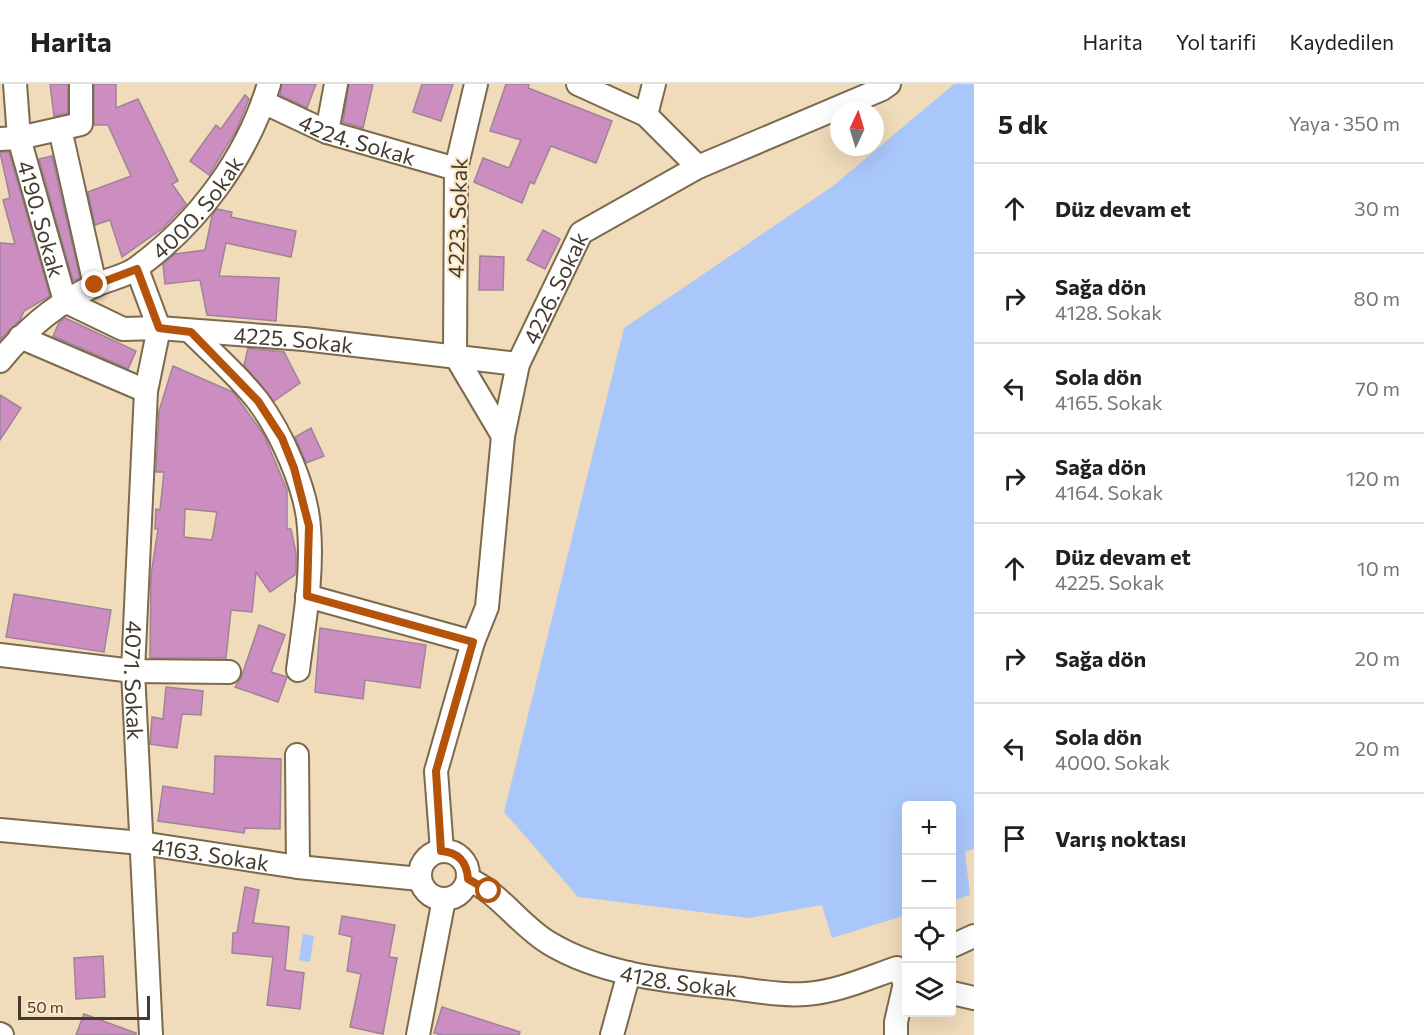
<!DOCTYPE html>
<html lang="tr">
<meta charset="utf-8">
<style>
:root{--surface:#fff;--page:#f6f6f6;--text:#202124;--muted:#757577;--line:#e0e0e0}
body{margin:0;font-family:Commissioner,sans-serif;background:var(--page);color:var(--text)}
.controls{position:absolute;right:18px;bottom:18px;display:grid;overflow:hidden;border-radius:6px;box-shadow:0 6px 24px #0002}
.controls button{width:54px;height:54px;display:grid;place-items:center;padding:0;border:0;border-bottom:2px solid var(--line);background:var(--surface);color:var(--text);font:30px sans-serif}
.compass{position:absolute;left:830px;top:18px;width:54px;height:54px;border-radius:50%;background:var(--surface);box-shadow:0 6px 24px #0002;rotate:4deg}
.scale{position:absolute;left:18px;bottom:15px;width:132px;box-sizing:border-box;padding-left:6px;border:3px solid #443b2e;border-top:0;font-size:16px;line-height:21px;white-space:nowrap;color:#443b2e;-webkit-text-stroke:4px #fde9c7;paint-order:stroke}
.stop{position:absolute;width:18px;height:18px;margin:-14px;border:4px solid #b45309;border-radius:50%;background:#fff}
.stop.end{background:#b45309;border-color:#fff;box-shadow:0 2px 6px #0008}
.list{margin:0;padding:0;list-style:none}
h2{display:flex;justify-content:space-between;align-items:center;height:78px;margin:0;padding:0 24px;font-size:26px}
h2 small{font-size:20px;font-weight:400;color:var(--muted)}
.list li{display:grid;grid-template-columns:39px 1fr auto;gap:18px;align-items:center;box-sizing:border-box;height:90px;padding:0 24px;border-top:2px solid var(--line)}
.list b{display:block;font-size:22px;white-space:nowrap}
.list p{margin:0;font-size:20px;white-space:nowrap;color:var(--muted)}
.list em{font-size:20px;font-style:normal;color:var(--muted)}
.icon{flex:none;width:33px;height:33px;fill:none;stroke:currentColor;stroke-width:2;stroke-linecap:round;stroke-linejoin:round}
.map{position:relative;flex:none;width:974px;height:951px;overflow:hidden}
header{display:flex;align-items:center;gap:36px;box-sizing:border-box;height:84px;padding:0 30px;background:var(--surface);border-bottom:2px solid var(--line)}
header strong{font-size:28px}
nav{display:flex;gap:33px;margin-inline-start:auto;font-size:21px}
main{display:flex}
aside{flex:1;background:var(--surface)}
.map>svg:first-child{display:block}
</style>
<header>
<strong>Harita</strong>
<nav><a>Harita</a><a>Yol tarifi</a><a>Kaydedilen</a></nav>
</header>
<main>
<div class="map">
<svg width="974" height="951" viewBox="0 0 974 951">
<rect width="100%" height="100%" fill="#f0dbba"/>
<!-- water -->
<g fill="#aac7fb">
<polygon points="954,0 974,0 974,765 965,768 970,811 952,817 952,722 906,722 906,831 832,854 822,821 749,834 578,813 504,728 624,244 833,102"/>
<polygon points="303,850 314,852 310,878 299,876"/>
</g>
<!-- building -->
<g fill="#cc8ec0" stroke="#a08299" stroke-width="1.5" fill-rule="evenodd">
<polygon points="50,0 68,0 68,29 54,32"/>
<polygon points="94,0 116,0 116,24 138,15 178,97 172,100 186,120 163,144 122,173 110,136 95,141 88,108 131,92 108,41 94,41"/>
<polygon points="282,0 316,0 307,24 280,11"/>
<polygon points="349,0 373,0 363,44 343,38"/>
<polygon points="422,0 453,0 441,37 413,28"/>
<polygon points="506,0 529,0 528,4 612,37 596,79 551,62 534,100 530,98 522,119 474,98 483,74 509,84 521,56 490,47"/>
<polygon points="245,11 249,15 236,47 209,91 190,77 216,41 221,45"/>
<polygon points="0,68 9,68 50,212 24,227 20,236 0,256 0,159 15,160 3,116 10,114"/>
<polygon points="52,72 80,194 73,197 39,75"/>
<polygon points="217,125 232,128 231,133 296,147 291,173 226,159 219,192 279,194 276,237 207,231 200,196 165,200 163,180 175,170 205,166 212,132"/>
<polygon points="543,146 560,155 545,185 527,176"/>
<polygon points="480,172 504,173 503,206 479,206"/>
<polygon points="65,234 136,267 128,285 53,252 59,239"/>
<polygon points="248,264 284,268 300,299 274,317 244,281"/>
<path d="M173,282L233,308L264,351L287,406V445H291L296,469V490L270,508L256,488L252,528L231,526L226,574H150L151,491L158,445H155L156,425L160,426L164,388H156L159,327ZM185,425L217,428L212,456L184,453Z"/>
<polygon points="0,311 21,324 0,356"/>
<polygon points="311,344 324,372 306,379 295,353"/>
<polygon points="14,510 111,526 104,568 6,553"/>
<polygon points="259,541 285,551 271,588 287,593 278,618 235,603 241,594"/>
<polygon points="320,544 426,561 420,604 365,596 363,615 315,608"/>
<polygon points="166,603 203,607 201,631 182,630 177,664 150,660 152,633 163,635"/>
<polygon points="215,672 281,675 280,745 245,744 244,749 158,737 163,702 214,710"/>
<polygon points="245,803 259,806 253,839 289,843 285,886 304,889 300,925 267,921 273,873 232,869 233,849 237,849"/>
<polygon points="342,832 395,841 389,873 397,874 383,950 350,943 361,890 347,887 352,853 339,850"/>
<polygon points="103,872 105,913 76,915 74,874"/>
<polygon points="442,923 520,948 519,951 442,951 434,949"/>
<polygon points="84,930 136,949 136,951 76,951"/>
</g>
<g fill="none" stroke-linecap="round" stroke-linejoin="round">
<!-- minor casing -->
<g stroke="#7c6a4c" stroke-width="26">
<g id="minor">
<path id="s1" d="M15,0L19,54L65,217L123,245L159,244L304,255L518,280"/>
<polyline points="476,0 456,85 455,271 503,352"/>
<polyline points="578,0 646,31 698,83"/>
<path id="s2" d="M263,18L327,48L456,85"/>
<polyline points="646,31 654,0"/>
<polyline points="60,45 95,201"/>
<polyline points="327,48 336,0"/>
<polyline points="0,55 19,54 81,40 81,0"/>
<path id="s3" d="M137,185L159,244L146,307L133,587L151,951"/>
<path d="M191,248C213,270 239,292 258,317C281,348 307,405 309,444C313,491 304,539 298,586"/>
<polyline points="20,253 146,307"/>
<path id="s4" d="M0,277C26,245 58,218 96,201C109,195 127,192 138,183C199,138 247,73 269,0"/>
<polyline points="307,512 473,558"/>
<polyline points="0,571 133,587 229,588"/>
<polyline points="297,671 298,783"/>
<path id="s5" d="M0,746L141,759L298,783L420,795"/>
<path id="s6" d="M442,767L436,687L473,558L487,523L503,352L518,280L581,149L698,83L882,5L889,0"/>
<circle cx="444" cy="791" r="24"/>
<path id="s7" d="M468,795C500,809 519,841 549,859C604,892 671,897 733,904C757,907 782,912 806,910C837,908 868,894 897,884L906,900"/>
<polyline points="952,862 974,852"/>
<polyline points="952,909 974,914"/>
<polyline points="0,950 2,951"/>
<polyline points="418,951 444,815"/>
<polyline points="612,951 629,889"/>
<polyline points="896,951 896,938 905,899"/>
</g>
</g>
<!-- minor -->
<use href="#minor" stroke="#fff" stroke-width="22"/>
</g>
<g fill="none" stroke-linecap="round" stroke-linejoin="round">
<!-- route -->
<path stroke="#b45309" stroke-width="8" d="M95,201L137,185L159,244L191,248L258,317L282,354L294,384L309,442L307,512L473,558L436,687L441,767C458,768 467,778 468,795L489,807"/>
</g>
<g text-anchor="middle" dominant-baseline="central" stroke-width="4.5" stroke-linejoin="round" paint-order="stroke">
<!-- street labels -->
<g font-size="22" fill="#443b2e" stroke="#fde9c7">
<text stroke="none"><textPath href="#s2" startOffset="102">4224. Sokak</textPath></text>
<text stroke="none"><textPath href="#s4" startOffset="254">4000. Sokak</textPath></text>
<text transform="translate(457 134) rotate(-88)">4223. Sokak</text>
<text stroke="none"><textPath href="#s1" startOffset="138">4190. Sokak</textPath></text>
<text stroke="none"><textPath href="#s6" startOffset="582">4226. Sokak</textPath></text>
<text stroke="none"><textPath href="#s1" startOffset="459">4225. Sokak</textPath></text>
<text stroke="none"><textPath href="#s3" startOffset="417">4071. Sokak</textPath></text>
<text stroke="none"><textPath href="#s5" startOffset="212">4163. Sokak</textPath></text>
<text stroke="none"><textPath href="#s7" startOffset="240">4128. Sokak</textPath></text>
</g>
</g>
</svg>
<div class="controls">
<button>+</button>
<button>−</button>
<button><svg class="icon" aria-label="locate" viewBox="0 0 24 24"><circle cx="12" cy="12" r="6"/><path d="M12 2v4M12 18v4M2 12h4M18 12h4"/></svg></button>
<button><svg class="icon" aria-label="layers" viewBox="0 0 24 24"><path d="M12 4l9 5-9 5-9-5zM3 14l9 5 9-5"/></svg></button>
</div>
<svg class="compass" viewBox="-18 -18 36 36"><path d="M0-13l5 13h-10z" fill="#e53935"/><path d="M0 13l5-13h-10z" fill="#757577"/></svg>
<div class="scale">50 m</div>
<div class="stop" style="left:489px;top:807px"></div>
<div class="stop end" style="left:95px;top:201px"></div>
</div>
<aside>
<h2>5 dk<small>Yaya · 350 m</small></h2>
<ul class="list">
<li><svg class="icon" aria-label="ahead" viewBox="0 0 24 24"><path d="M12 20V5M6 11l6-6 6 6"/></svg><div><b>Düz devam et</b></div><em>30 m</em></li>
<li><svg class="icon" aria-label="right" viewBox="0 0 24 24"><path d="M7 20v-9h11M14 6l5 5-5 5"/></svg><div><b>Sağa dön</b><p>4128. Sokak</p></div><em>80 m</em></li>
<li><svg class="icon" aria-label="left" viewBox="0 0 24 24"><path d="M17 20v-9H6M10 6l-5 5 5 5"/></svg><div><b>Sola dön</b><p>4165. Sokak</p></div><em>70 m</em></li>
<li><svg class="icon" aria-label="right" viewBox="0 0 24 24"><path d="M7 20v-9h11M14 6l5 5-5 5"/></svg><div><b>Sağa dön</b><p>4164. Sokak</p></div><em>120 m</em></li>
<li><svg class="icon" aria-label="ahead" viewBox="0 0 24 24"><path d="M12 20V5M6 11l6-6 6 6"/></svg><div><b>Düz devam et</b><p>4225. Sokak</p></div><em>10 m</em></li>
<li><svg class="icon" aria-label="right" viewBox="0 0 24 24"><path d="M7 20v-9h11M14 6l5 5-5 5"/></svg><div><b>Sağa dön</b></div><em>20 m</em></li>
<li><svg class="icon" aria-label="left" viewBox="0 0 24 24"><path d="M17 20v-9H6M10 6l-5 5 5 5"/></svg><div><b>Sola dön</b><p>4000. Sokak</p></div><em>20 m</em></li>
<li><svg class="icon" aria-label="arrive" viewBox="0 0 24 24"><path d="M6 21V4h12l-3 4 3 4H6"/></svg><div><b>Varış noktası</b></div></li>
</ul>
</aside>
</main>
